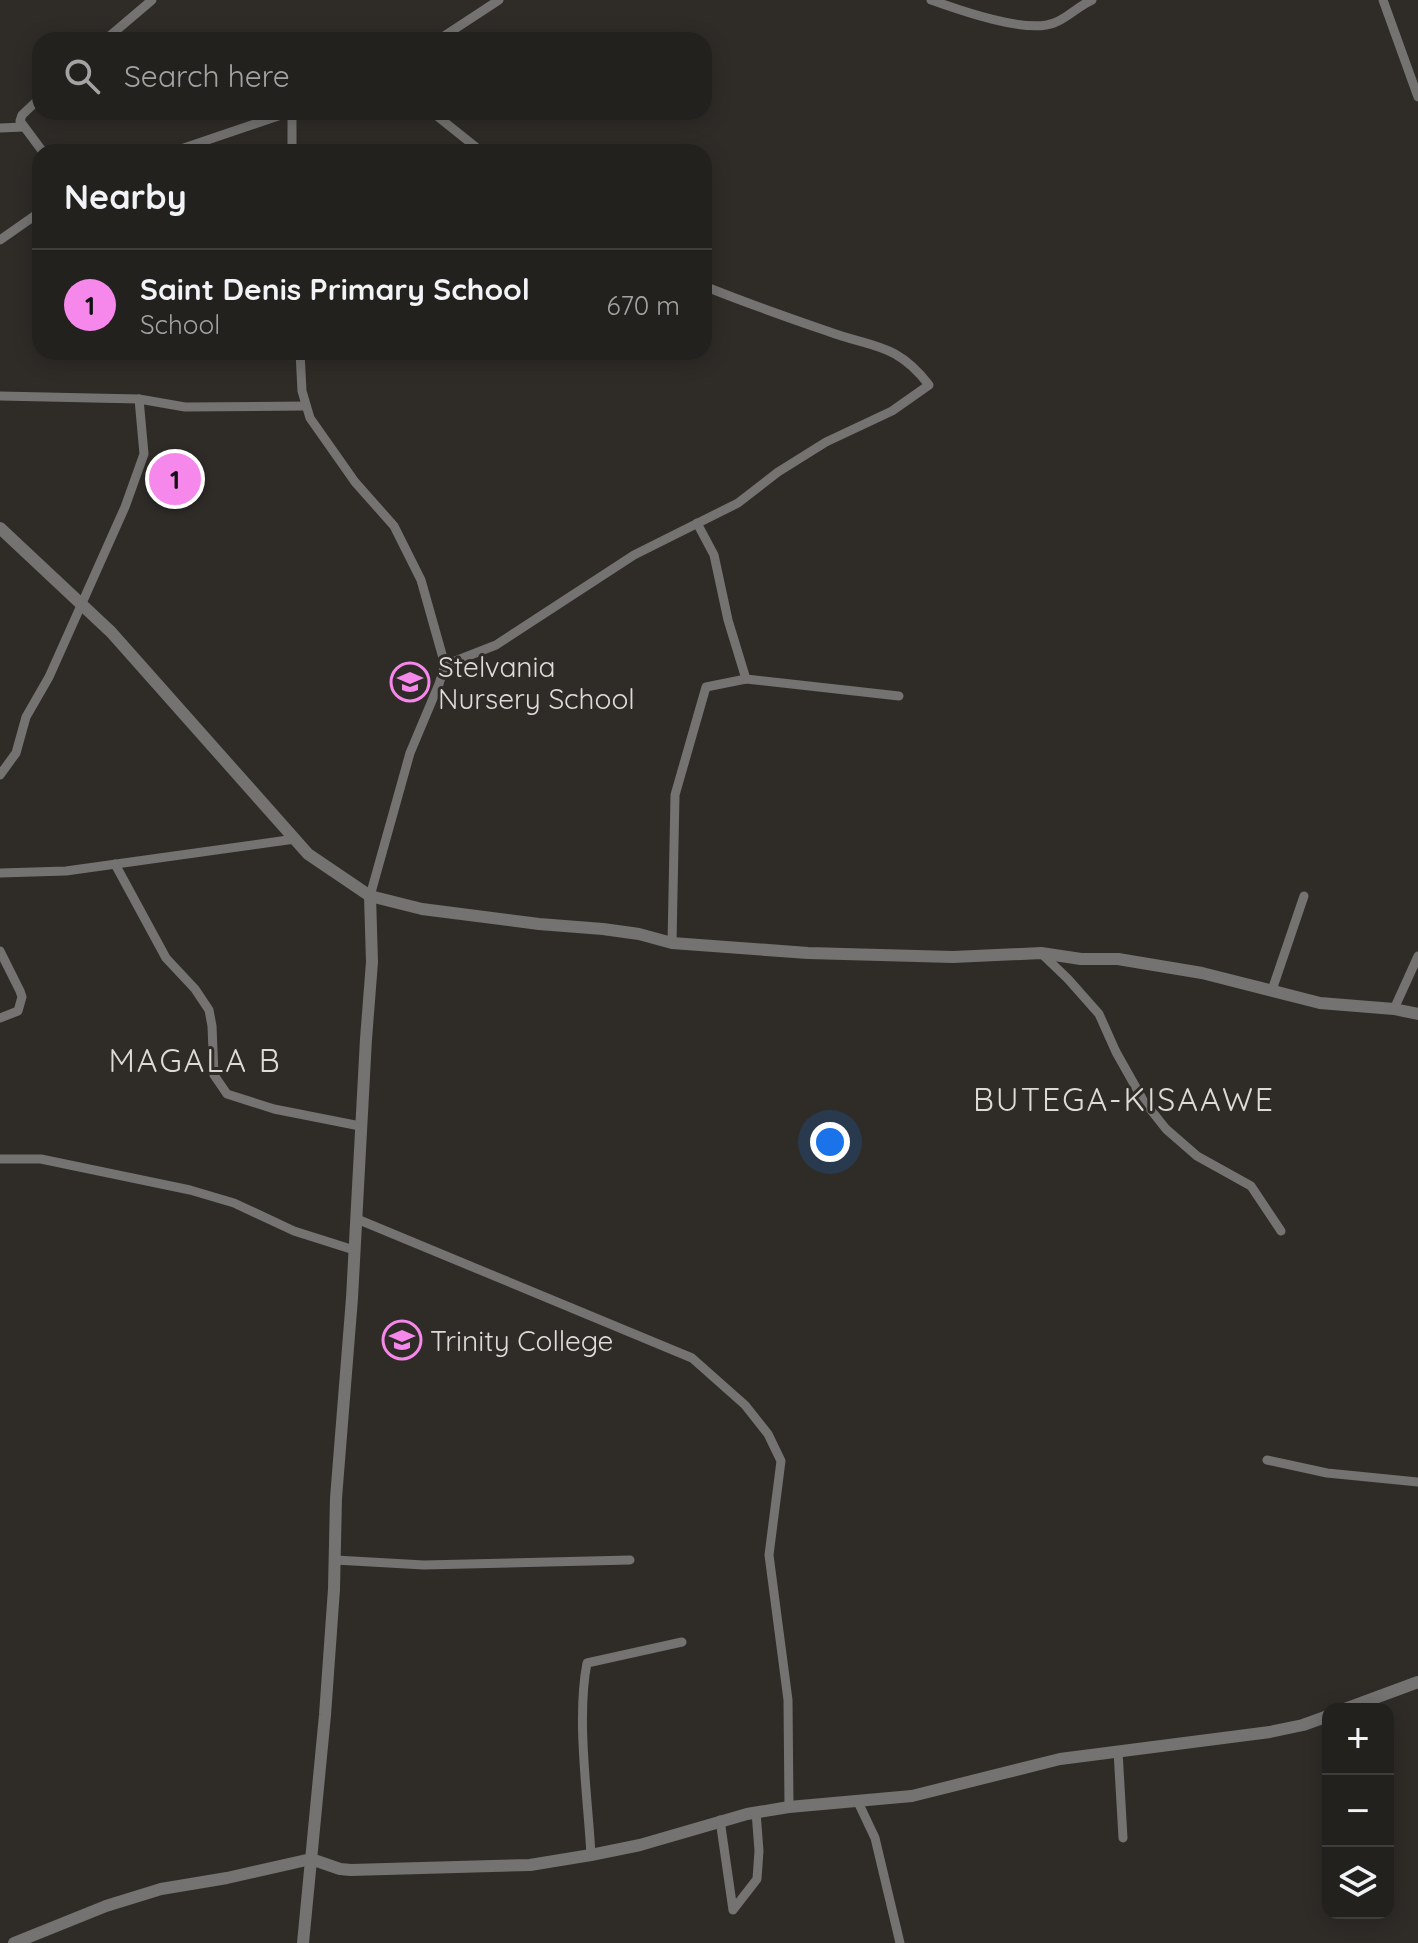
<!DOCTYPE html>
<meta charset="utf-8">
<style>
:root{--surface:#23211e;--page:#2b2927;--text:#f1f3f6;--muted:#a3a3a4;--line:#403e3c;--accent:#f788eb}
body{margin:0;font-family:Quicksand,sans-serif;background:var(--page);color:var(--text)}
.controls{position:absolute;right:24px;bottom:24px;display:grid;overflow:hidden;border-radius:16px;box-shadow:0 4px 20px #0003}
.controls button{width:72px;height:72px;display:grid;place-items:center;padding:0;border:0;border-bottom:2px solid var(--line);background:var(--surface);color:var(--text);font:40px sans-serif}
.you{position:absolute;left:830px;top:1142px;width:28px;height:28px;margin:-20px;border:6px solid #fff;border-radius:50%;background:#1a73e8;box-shadow:0 0 0 12px #1a73e833}
.badge{display:grid;place-items:center;width:52px;height:52px;border-radius:50%;background:var(--accent);color:#111;font-size:26px;font-weight:700}
.pin{position:absolute;translate:-50% -50%;border:4px solid #fff;box-shadow:0 2px 8px #0006}
.list{margin:0;padding:0;list-style:none}
h2{display:flex;justify-content:space-between;align-items:center;height:104px;margin:0;padding:0 32px;font-size:34px}
h2 small{font-size:26px;font-weight:400;color:var(--muted)}
.list li{display:grid;grid-template-columns:52px 1fr auto;gap:24px;align-items:center;box-sizing:border-box;height:112px;padding:0 32px;border-top:2px solid var(--line)}
.list b{display:block;font-size:30px;white-space:nowrap}
.list p{margin:0;font-size:26px;white-space:nowrap;color:var(--muted)}
.list em{font-size:26px;font-style:normal;color:var(--muted)}
.icon{flex:none;width:44px;height:44px;fill:none;stroke:currentColor;stroke-width:2;stroke-linecap:round;stroke-linejoin:round}
.map{position:relative;flex:none;width:1418px;height:1943px;overflow:hidden}
.search{position:absolute;background:var(--surface);box-shadow:0 4px 20px #0003;left:32px;top:32px;width:680px;height:88px;display:flex;align-items:center;gap:20px;box-sizing:border-box;padding:0 28px;border-radius:24px;color:var(--muted);font-size:30px}
.panel{position:absolute;background:var(--surface);box-shadow:0 4px 20px #0003;left:32px;top:144px;width:680px;height:216px;border-radius:24px}
.map>svg:first-child{display:block}
</style>
<div class="map">
<svg width="1418" height="1943" viewBox="0 0 1418 1943">
<rect width="100%" height="100%" fill="#2f2c28"/>
<g fill="none" stroke-linecap="round" stroke-linejoin="round">
<!-- minor -->
<g stroke="#747371" stroke-width="9">
<path d="M931,0C959,10 1026,34 1054,23C1068,18 1078,6 1092,0"/>
<polyline points="1383,0 1418,97"/>
<polyline points="105,40 152,0"/>
<polyline points="438,40 499,0"/>
<polyline points="40,98 22,115 20,121 43,152"/>
<polyline points="292,112 292,152"/>
<polyline points="432,112 482,152"/>
<polyline points="0,128 24,127"/>
<polyline points="172,152 290,112"/>
<polyline points="0,240 40,212"/>
<polyline points="300,352 302,391 310,418 355,482 394,526 421,580 445,665 439,684 410,753 370,896"/>
<polyline points="0,396 139,399 185,407 305,406"/>
<polyline points="697,523 714,555 728,620 746,679"/>
<path d="M445,665L496,645L634,555L738,503L778,472L826,442L892,411L929,385C896,342 872,348 827,331C786,317 744,302 704,286"/>
<polyline points="0,775 16,753 26,717 49,677 125,507 144,454 139,399"/>
<polyline points="115,864 166,958 195,989 209,1010 212,1026 214,1075 227,1094 274,1109 360,1126"/>
<polyline points="0,873 66,871 295,839"/>
<polyline points="672,943 675,795 706,687 746,679 899,696"/>
<polyline points="0,951 20,991 22,997 18,1011 0,1018"/>
<polyline points="1041,953 1068,979 1099,1014 1116,1052 1143,1100 1166,1129 1197,1156 1251,1186 1281,1231"/>
<polyline points="1272,990 1304,896"/>
<polyline points="1394,1009 1418,956"/>
<polyline points="0,1159 41,1159 190,1190 234,1203 294,1231 354,1250"/>
<polyline points="357,1219 692,1358 745,1405 768,1434 781,1461 769,1555 788,1700 789,1807"/>
<polyline points="1267,1460 1327,1473 1418,1482"/>
<polyline points="335,1560 424,1565 630,1560"/>
<polyline points="1118,1751 1123,1838"/>
<polyline points="858,1802 875,1838 900,1943"/>
<polyline points="720,1820 733,1910 757,1879 759,1851 756,1812"/>
<path d="M591,1855C588,1798 576,1719 587,1663L682,1642"/>
</g>
<!-- tertiary -->
<g stroke="#747371" stroke-width="12">
<polyline points="0,528 111,632 308,854 370,896 422,909 539,924 603,929 639,934 672,943 808,953 953,957 1041,953 1081,959 1118,959 1202,973 1320,1003 1394,1009 1418,1014"/>
<polyline points="1345,1709 1418,1682"/>
<polyline points="14,1943 106,1906 161,1889 227,1878 311,1859 340,1869 351,1870 530,1865 591,1855 640,1845 747,1814 789,1807 912,1796 1060,1759 1270,1732 1303,1725 1328,1716"/>
<polyline points="303,1943 325,1715 334,1589 336,1498 352,1298 366,1039 372,962 370,896"/>
</g>
</g>
<!-- icons -->
<defs>
<g id="school-ring" transform="scale(2)"><circle r="9.5" fill="#2f2c28" stroke="#f788eb" stroke-width="1.5"/><path d="M0-5L7-2L0 1L-7-2ZM-4 1L0 2.5L4 1V4Q0 6-4 4Z" fill="#f788eb"/></g>
</defs>
<g fill-rule="evenodd">
<use href="#school-ring" x="410" y="682"/>
<use href="#school-ring" x="402" y="1340"/>
</g>
<g text-anchor="middle" dominant-baseline="central" stroke-width="6" stroke-linejoin="round" paint-order="stroke">
<!-- poi labels -->
<g font-size="28" fill="#dedcda" stroke="#2f2c28" text-anchor="start">
<text x="438" y="666">Stelvania<tspan x="438" dy="32">Nursery School</tspan></text>
<text x="430" y="1340">Trinity College</text>
</g>
<!-- quarter labels -->
<g font-size="32" letter-spacing="2" fill="#dedad5" stroke="#2f2c28">
<text x="195" y="1060">MAGALA B</text>
<text x="1124" y="1099">BUTEGA-KISAAWE</text>
</g>
</g>
</svg>
<div class="controls">
<button>+</button>
<button>−</button>
<button><svg class="icon" aria-label="layers" viewBox="0 0 24 24"><path d="M12 4l9 5-9 5-9-5zM3 14l9 5 9-5"/></svg></button>
</div>
<div class="you"></div>
<div class="pin badge" style="left:175px;top:479px">1</div>
<div class="search"><svg class="icon" aria-label="search" viewBox="0 0 24 24"><circle cx="10" cy="10" r="6"/><path d="M15 15l6 6"/></svg>Search here</div>
<section class="panel">
<h2>Nearby<small></small></h2>
<ul class="list">
<li><span class="badge">1</span><div><b>Saint Denis Primary School</b><p>School</p></div><em>670 m</em></li>
</ul>
</section>
</div>
